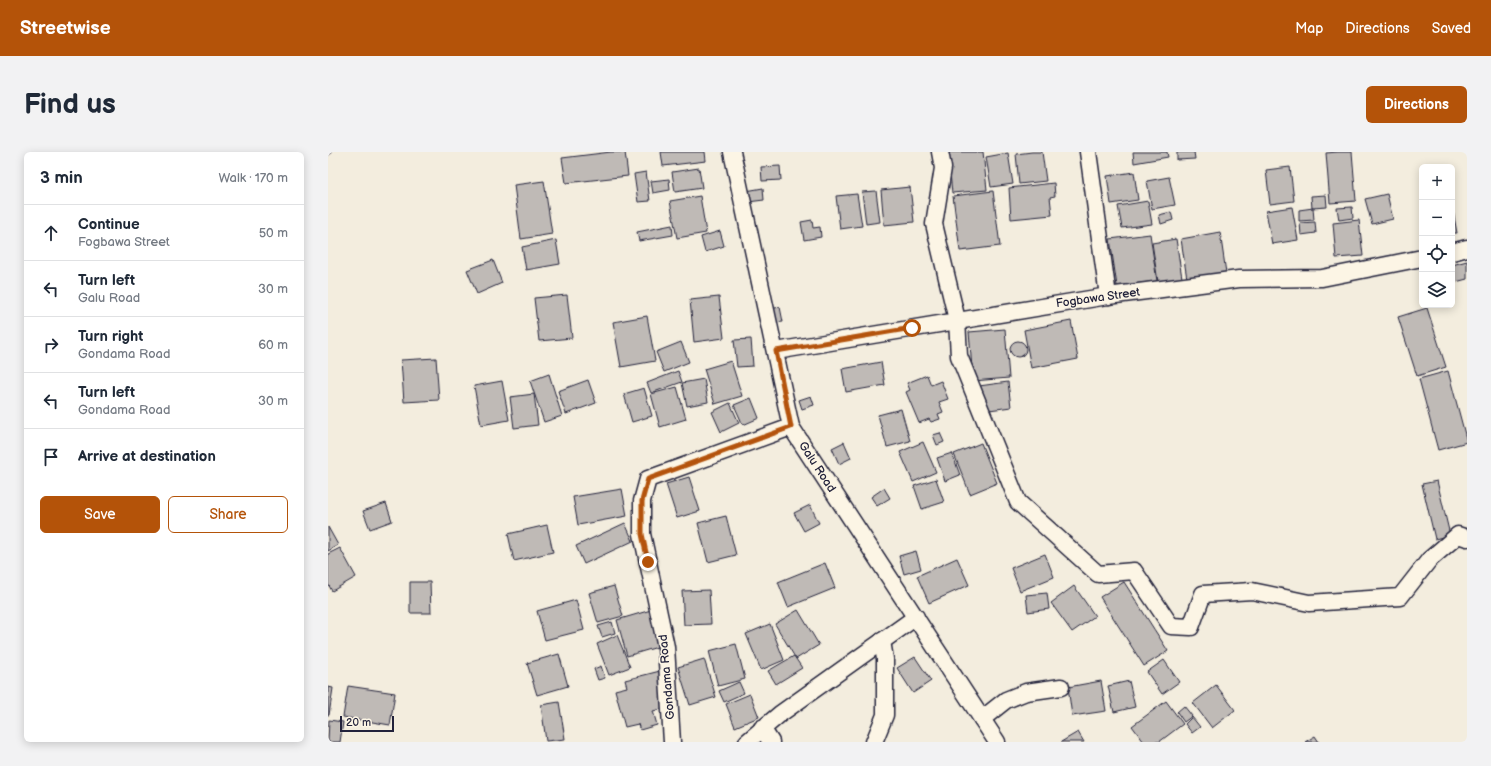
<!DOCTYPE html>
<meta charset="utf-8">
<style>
:root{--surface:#fff;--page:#f2f2f3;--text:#1f2937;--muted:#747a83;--line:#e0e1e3;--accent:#b45309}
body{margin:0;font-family:"Balsamiq Sans",sans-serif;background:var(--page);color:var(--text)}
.controls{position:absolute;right:12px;top:12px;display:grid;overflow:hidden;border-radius:6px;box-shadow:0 2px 10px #0003}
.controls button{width:36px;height:36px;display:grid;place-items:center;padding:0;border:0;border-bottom:1px solid var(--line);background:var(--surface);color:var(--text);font:20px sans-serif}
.scale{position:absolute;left:12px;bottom:10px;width:54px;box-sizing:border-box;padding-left:4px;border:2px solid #22223b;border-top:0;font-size:11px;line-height:14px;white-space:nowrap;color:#22223b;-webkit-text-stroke:3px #fcf5e5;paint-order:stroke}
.stop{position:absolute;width:12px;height:12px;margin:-9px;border:3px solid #b45309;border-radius:50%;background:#fff}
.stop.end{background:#b45309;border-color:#fff;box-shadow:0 1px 4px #0008}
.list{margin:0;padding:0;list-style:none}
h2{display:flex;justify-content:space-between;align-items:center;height:52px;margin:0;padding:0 16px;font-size:17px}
h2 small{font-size:13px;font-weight:400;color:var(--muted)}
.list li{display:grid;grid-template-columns:26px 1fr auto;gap:12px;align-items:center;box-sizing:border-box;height:56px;padding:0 16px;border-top:1px solid var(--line)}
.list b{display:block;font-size:15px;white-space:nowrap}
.list p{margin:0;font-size:13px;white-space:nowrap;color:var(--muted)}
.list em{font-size:13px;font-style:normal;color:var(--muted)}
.actions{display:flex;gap:8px;padding:12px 16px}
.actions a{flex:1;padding:9px 0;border:1px solid var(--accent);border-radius:6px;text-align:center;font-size:14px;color:var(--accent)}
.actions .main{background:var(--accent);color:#fff}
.icon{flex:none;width:22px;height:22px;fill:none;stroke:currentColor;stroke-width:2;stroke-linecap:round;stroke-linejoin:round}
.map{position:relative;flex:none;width:1139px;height:590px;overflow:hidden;border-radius:6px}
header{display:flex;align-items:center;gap:24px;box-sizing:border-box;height:56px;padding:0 20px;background:var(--accent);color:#fff}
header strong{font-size:19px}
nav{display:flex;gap:22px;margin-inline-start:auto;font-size:14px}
.intro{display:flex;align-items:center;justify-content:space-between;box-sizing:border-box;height:96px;padding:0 24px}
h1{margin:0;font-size:28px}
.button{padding:10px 18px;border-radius:6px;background:var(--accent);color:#fff;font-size:14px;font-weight:700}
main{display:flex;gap:24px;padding:0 24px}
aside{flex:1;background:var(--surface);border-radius:6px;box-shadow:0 2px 10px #0003}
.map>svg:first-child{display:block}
</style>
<header>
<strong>Streetwise</strong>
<nav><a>Map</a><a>Directions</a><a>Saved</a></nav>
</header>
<div class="intro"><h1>Find us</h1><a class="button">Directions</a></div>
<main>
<aside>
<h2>3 min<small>Walk · 170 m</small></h2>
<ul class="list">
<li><svg class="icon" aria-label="ahead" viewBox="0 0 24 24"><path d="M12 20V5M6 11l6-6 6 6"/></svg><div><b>Continue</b><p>Fogbawa Street</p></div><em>50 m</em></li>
<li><svg class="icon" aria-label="left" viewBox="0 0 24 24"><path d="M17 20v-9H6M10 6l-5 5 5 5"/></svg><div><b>Turn left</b><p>Galu Road</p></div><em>30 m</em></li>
<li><svg class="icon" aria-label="right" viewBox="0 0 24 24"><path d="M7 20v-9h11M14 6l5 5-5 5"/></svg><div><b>Turn right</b><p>Gondama Road</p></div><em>60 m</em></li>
<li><svg class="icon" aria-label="left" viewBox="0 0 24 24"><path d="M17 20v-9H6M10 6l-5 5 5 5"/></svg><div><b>Turn left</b><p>Gondama Road</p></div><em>30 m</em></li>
<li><svg class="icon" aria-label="arrive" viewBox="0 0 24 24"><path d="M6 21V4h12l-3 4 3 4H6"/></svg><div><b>Arrive at destination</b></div></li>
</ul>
<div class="actions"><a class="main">Save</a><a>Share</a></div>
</aside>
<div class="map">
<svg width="1139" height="590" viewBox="0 0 1139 590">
<rect width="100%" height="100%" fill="#f3edde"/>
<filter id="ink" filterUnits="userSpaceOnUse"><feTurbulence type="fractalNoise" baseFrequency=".025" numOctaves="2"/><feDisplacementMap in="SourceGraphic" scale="8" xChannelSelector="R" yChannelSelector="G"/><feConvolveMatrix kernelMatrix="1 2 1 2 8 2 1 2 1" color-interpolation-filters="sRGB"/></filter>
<g filter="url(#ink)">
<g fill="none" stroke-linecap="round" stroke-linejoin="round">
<!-- stream -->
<polyline stroke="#75727b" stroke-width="5.5" points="0,1 1,0"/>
</g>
<!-- building -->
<g fill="#bfbab6" stroke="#22223b">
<polygon points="283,0 297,0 300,24 238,31 234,6"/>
<polygon points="333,0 377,0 378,9 335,14"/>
<polygon points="620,0 655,0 659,38 624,41"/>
<polygon points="704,0 714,0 718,29 691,32 688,2"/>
<polygon points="805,0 839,0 840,5 806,11"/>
<polygon points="849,0 866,0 867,7 849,8"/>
<polygon points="1010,0 1024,0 1028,49 1002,51 998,1"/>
<polygon points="680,1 685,32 663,35 658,5"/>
<polygon points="452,14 453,28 434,29 433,15"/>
<polygon points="962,15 966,49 942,52 938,18"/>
<polygon points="371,16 374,36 347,40 344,20"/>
<polygon points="318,20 322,49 310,50 306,22"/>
<polygon points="806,20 810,48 783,52 779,24"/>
<polygon points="841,25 847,53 824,57 819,29"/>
<polygon points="341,27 342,38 325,41 323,29"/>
<polygon points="216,29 224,82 193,87 186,33"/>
<polygon points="726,31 727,44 722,45 724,63 683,67 681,36"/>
<polygon points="582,35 586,70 556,73 553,38"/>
<polygon points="435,36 436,48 420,50 418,39"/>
<polygon points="548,39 552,70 538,72 534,40"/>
<polygon points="665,39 672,94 632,99 625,44"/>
<polygon points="529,42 534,74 512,77 508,44"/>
<polygon points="1059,42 1065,67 1044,72 1037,47"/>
<polygon points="998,43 999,55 984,56 983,44"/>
<polygon points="372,44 378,81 349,86 342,49"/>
<polygon points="820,49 824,72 794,76 790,54"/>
<polygon points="1124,53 1129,81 1124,81"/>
<polygon points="964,55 970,88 944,92 938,59"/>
<polygon points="1024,55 1025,66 1011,68 1009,56"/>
<polygon points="985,56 986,68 971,69 971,58"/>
<polygon points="843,60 845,68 833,72 831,63"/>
<polygon points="484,68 485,76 492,75 493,85 476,88 473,70"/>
<polygon points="1031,68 1035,104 1008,106 1005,71"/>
<polygon points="987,70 988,81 973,83 972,71"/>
<polygon points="344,73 345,83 311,89 309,80"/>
<polygon points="392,79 396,94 377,100 373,85"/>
<polygon points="892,80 898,121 859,127 853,87"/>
<polygon points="822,82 829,129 789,134 782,87"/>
<polygon points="848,87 854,126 830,130 824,91"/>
<polygon points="228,88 232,112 198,118 194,95"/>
<polygon points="165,108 174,131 149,142 139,118"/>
<polygon points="1139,109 1139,127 1124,131 1124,113"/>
<polygon points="239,143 244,186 211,189 206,146"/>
<polygon points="391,145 396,186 366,190 362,148"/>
<polygon points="452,155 455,170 445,171 442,157"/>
<polygon points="1099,156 1118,215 1089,224 1070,165"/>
<polygon points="319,164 327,209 293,215 285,170"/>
<polygon points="743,169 750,207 703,216 696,178"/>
<polygon points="677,177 681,226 645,229 641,180"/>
<polygon points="423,187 425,214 409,215 406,188"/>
<circle cx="690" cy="197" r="8"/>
<polygon points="353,190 361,210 336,220 328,200"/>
<polygon points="108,206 111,248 76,250 73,208"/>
<polygon points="403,209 414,244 387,252 376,217"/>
<polygon points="553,210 557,233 518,240 514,217"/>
<polygon points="350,219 354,230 323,241 319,231"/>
<polygon points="1120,219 1139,290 1110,298 1091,227"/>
<polygon points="221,222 234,264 216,270 202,229"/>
<polygon points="599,223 603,233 613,229 620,247 611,250 615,260 610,262 612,267 603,270 601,267 591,271 578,240 582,238 579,231"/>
<polygon points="376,227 380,250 359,254 354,231"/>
<polygon points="260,228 268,251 238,262 230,239"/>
<polygon points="174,229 181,268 153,273 146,234"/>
<polygon points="680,230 683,255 654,259 651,234"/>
<polygon points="349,235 358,267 332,275 323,242"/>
<polygon points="316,236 324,264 304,270 296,242"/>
<polygon points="206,242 210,273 186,276 182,245"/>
<polygon points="483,244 486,253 474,257 471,248"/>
<polygon points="423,246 431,266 415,273 406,253"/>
<polygon points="402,251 411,271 393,280 384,260"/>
<polygon points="573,257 582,289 559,295 550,263"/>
<polygon points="612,281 616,290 609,293 605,283"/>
<polygon points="516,290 523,306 511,312 504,296"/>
<polygon points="595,290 608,320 585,330 572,300"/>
<polygon points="653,291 669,331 642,342 626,302"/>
<polygon points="624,301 632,323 617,329 609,306"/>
<polygon points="361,325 372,359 349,366 338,332"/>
<polygon points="608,327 616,350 594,357 586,334"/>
<polygon points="1109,329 1122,383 1107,387 1094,332"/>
<polygon points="556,336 562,346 549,354 543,345"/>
<polygon points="294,337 299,364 250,373 245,345"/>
<polygon points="58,351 64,369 42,377 35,359"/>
<polygon points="482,353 491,371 476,379 466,361"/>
<polygon points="398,364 408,403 380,410 370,371"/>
<polygon points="297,371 305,389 256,412 248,394"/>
<polygon points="219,373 225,400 186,409 180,382"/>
<polygon points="0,375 10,393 0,399"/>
<polygon points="12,396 28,425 4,439 0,432 0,402"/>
<polygon points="588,399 593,417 576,422 571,404"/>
<polygon points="717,402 726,425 692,439 683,416"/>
<polygon points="629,406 641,433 601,451 589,424"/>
<polygon points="497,411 507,436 460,455 450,430"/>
<polygon points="82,430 102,430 103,461 82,461"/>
<polygon points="796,430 840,499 816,514 772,445"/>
<polygon points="286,434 295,464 270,471 261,441"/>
<polygon points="746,434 767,464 744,480 723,451"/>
<polygon points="381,438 383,472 356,473 354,439"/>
<polygon points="719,441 721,457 700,460 698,443"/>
<polygon points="248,448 256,478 217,488 209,459"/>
<polygon points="323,458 333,494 299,504 289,468"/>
<polygon points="470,458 491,493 468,507 447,472"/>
<polygon points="284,470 287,481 274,485 270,474"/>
<polygon points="442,472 456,508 433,518 418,482"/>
<polygon points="289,483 302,515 281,523 269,492"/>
<polygon points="408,492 417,527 390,534 381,499"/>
<polygon points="231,502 240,534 209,543 199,511"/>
<polygon points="466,504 474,516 448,532 440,519"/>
<polygon points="587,505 603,529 585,541 569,516"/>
<polygon points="376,507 388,545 362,553 350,515"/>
<polygon points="836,508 851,530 834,542 819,520"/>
<polygon points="273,514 277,526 270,528 266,517"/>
<polygon points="332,519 342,555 325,559 329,573 312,578 310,572 297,575 287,538 299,535 297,528"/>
<polygon points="773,529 778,559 744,564 740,535"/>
<polygon points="801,529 807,555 786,560 780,534"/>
<polygon points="411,530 416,541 396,550 391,539"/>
<polygon points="888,533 907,558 884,576 865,551"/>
<polygon points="20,534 67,541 62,573 15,565"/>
<polygon points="0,535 5,536 1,563 0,563"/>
<polygon points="422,542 431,565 407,575 398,552"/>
<polygon points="838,549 855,572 831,590 816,590 804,574"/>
<polygon points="231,550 237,587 218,589 213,553"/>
<polygon points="856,554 864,564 856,570 849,560"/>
<polygon points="864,565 872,575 864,581 857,572"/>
<polygon points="1,568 15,570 12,590 0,590"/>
<polygon points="750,580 756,590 733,590"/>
<polygon points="987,584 991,590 977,590"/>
</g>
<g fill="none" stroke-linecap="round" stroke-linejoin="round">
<!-- street casing -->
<g stroke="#22223b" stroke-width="19">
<g id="street">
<polyline points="404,0 463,275 669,590"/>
<polyline points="612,0 615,16 606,72 629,168 631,204 690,350 770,422 806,419 843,474 863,475 875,442 924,439 981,451 1072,445 1101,408 1130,383 1139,386"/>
<polyline points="760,0 780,144"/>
<polyline points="1124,100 1139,96"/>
<polyline points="448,199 780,144 911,127 994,126 1094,106"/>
<polyline points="654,567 678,548 698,540 733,535"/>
<polyline points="434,576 443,590"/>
<polyline points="344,590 338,495 314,382 314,349 320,327 463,275"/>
<polyline points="419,590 452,562 588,465"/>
<polyline points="546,590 557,563 557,507 554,489"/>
</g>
</g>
<!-- street -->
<use href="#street" stroke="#fcf5e5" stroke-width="16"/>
</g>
</g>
<g fill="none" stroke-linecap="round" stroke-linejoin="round" filter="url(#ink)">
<!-- route -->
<polyline stroke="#b45309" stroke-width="5" points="320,410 314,382 314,349 320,327 463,275 448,199 584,176"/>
</g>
<g text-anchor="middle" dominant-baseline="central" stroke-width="3" stroke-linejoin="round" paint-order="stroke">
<!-- street labels -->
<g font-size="12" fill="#22223b" stroke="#fcf5e5">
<text transform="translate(770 146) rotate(-8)">Fogbawa Street</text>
<text transform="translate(489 315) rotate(57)">Galu Road</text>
<text transform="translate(339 525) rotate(-95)">Gondama Road</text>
</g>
</g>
</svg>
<div class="controls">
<button>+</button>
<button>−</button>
<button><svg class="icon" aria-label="locate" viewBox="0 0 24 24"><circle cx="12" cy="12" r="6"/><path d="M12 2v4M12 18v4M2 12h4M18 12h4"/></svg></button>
<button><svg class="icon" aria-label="layers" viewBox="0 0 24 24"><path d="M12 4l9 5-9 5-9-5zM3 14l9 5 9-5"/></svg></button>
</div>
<div class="scale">20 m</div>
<div class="stop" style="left:584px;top:176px"></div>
<div class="stop end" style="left:320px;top:410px"></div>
</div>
</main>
